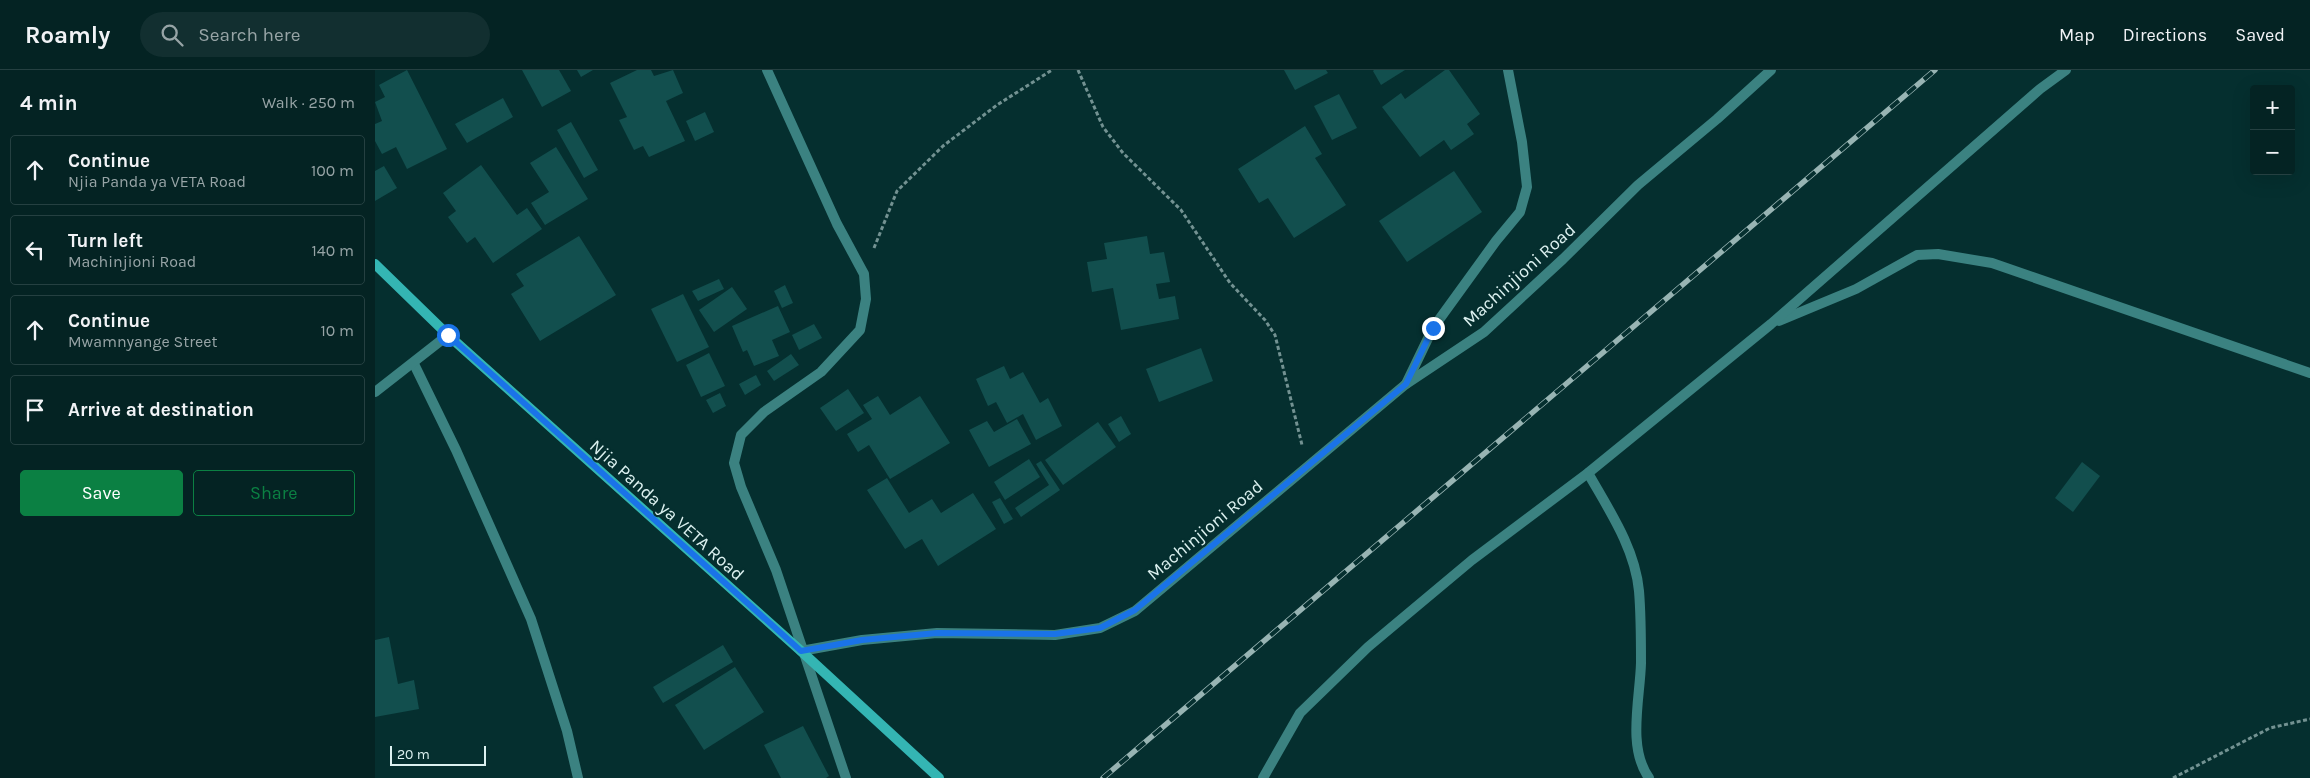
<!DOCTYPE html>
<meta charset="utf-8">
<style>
:root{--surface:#042323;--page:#122f30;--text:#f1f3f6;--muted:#97a4a6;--line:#254041;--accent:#0b8043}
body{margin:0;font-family:Karla,sans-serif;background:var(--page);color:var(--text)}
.controls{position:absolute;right:15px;top:15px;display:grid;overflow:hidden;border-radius:5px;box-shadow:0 5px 20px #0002}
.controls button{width:45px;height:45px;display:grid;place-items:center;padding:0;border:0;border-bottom:1px solid var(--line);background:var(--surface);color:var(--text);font:25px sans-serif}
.scale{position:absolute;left:15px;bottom:12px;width:96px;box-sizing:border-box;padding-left:5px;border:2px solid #dcf1f0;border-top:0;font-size:14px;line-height:18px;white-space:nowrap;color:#dcf1f0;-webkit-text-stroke:4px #052f2f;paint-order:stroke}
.stop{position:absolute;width:15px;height:15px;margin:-11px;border:4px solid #1a73e8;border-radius:50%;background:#fff}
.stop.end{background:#1a73e8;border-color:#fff;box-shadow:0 1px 5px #0008}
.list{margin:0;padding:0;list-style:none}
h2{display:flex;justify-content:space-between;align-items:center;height:65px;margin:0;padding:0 20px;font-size:21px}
h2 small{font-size:16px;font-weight:400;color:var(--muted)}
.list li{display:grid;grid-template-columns:32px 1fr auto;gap:15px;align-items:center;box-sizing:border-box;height:70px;margin:0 10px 10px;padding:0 10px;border:1px solid var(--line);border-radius:5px}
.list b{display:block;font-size:19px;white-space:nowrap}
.list p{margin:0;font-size:16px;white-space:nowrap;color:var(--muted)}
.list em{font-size:16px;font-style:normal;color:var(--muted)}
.actions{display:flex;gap:10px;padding:15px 20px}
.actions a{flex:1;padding:11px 0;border:1px solid var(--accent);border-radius:5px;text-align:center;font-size:18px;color:var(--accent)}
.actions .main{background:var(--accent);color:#fff}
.icon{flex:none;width:28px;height:28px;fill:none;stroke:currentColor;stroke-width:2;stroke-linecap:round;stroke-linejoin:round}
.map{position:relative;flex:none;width:1935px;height:708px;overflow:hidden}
header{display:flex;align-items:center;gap:30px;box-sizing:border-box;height:70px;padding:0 25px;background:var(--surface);border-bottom:1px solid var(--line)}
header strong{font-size:24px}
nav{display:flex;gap:28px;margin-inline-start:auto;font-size:18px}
.search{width:350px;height:45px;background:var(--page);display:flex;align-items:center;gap:12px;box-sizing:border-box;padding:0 18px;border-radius:28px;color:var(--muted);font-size:19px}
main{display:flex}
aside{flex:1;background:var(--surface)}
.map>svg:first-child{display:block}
</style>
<header>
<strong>Roamly</strong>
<div class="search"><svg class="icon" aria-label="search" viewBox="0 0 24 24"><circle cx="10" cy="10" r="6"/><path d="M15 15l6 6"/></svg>Search here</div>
<nav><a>Map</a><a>Directions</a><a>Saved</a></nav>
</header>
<main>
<aside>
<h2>4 min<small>Walk · 250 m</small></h2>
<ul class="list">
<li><svg class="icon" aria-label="ahead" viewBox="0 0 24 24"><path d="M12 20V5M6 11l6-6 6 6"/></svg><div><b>Continue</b><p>Njia Panda ya VETA Road</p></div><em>100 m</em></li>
<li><svg class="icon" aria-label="left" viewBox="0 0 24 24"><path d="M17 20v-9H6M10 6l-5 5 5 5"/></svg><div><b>Turn left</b><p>Machinjioni Road</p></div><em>140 m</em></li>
<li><svg class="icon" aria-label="ahead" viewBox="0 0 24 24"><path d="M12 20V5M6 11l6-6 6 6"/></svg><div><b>Continue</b><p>Mwamnyange Street</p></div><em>10 m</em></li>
<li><svg class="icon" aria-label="arrive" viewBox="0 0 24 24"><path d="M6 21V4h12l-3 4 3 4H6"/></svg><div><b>Arrive at destination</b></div></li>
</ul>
<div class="actions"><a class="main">Save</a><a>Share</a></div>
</aside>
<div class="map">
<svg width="1935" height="708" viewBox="0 0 1935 708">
<rect width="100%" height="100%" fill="#052f2f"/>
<!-- building -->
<g fill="#124f4e">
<polygon points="32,0 72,79 32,99 21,77 7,84 0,71 0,54 7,51 0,32 10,27 4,15"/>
<polygon points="147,0 184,0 196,21 167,37"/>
<polygon points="202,0 218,0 206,7"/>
<polygon points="262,0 276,0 279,6 298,0 308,23 291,31 310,71 274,87 268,76 259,80 244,50 252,47 235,13"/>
<polygon points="909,0 951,0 953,3 920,20"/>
<polygon points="999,0 1030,0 1006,15 998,1"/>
<polygon points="1070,0 1074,0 1105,44 1092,54 1099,64 1076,80 1069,70 1045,87 1007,37 1026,23 1030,29"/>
<polygon points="964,24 982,58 957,70 939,36"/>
<polygon points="128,28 138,47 92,73 80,54"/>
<polygon points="330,42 339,62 320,71 311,51"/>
<polygon points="196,52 223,100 209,108 182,60"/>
<polygon points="930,56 947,84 940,88 971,135 919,168 893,128 884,133 863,99"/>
<polygon points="181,77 213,129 170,155 156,133 174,122 155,93"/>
<polygon points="106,95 142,145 152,138 167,159 118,193 100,167 92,173 73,147 81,141 68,123"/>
<polygon points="9,96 22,118 0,131 0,101"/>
<polygon points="1079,101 1107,142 1032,192 1004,151"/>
<polygon points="204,166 241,225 165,271 136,224 149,216 141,204"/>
<polygon points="772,166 775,184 789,182 795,212 781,214 784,229 800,226 804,249 746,260 738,218 717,222 712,192 732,189 729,173"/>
<polygon points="344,209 349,219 323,231 317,221"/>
<polygon points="410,215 418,233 407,238 399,221"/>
<polygon points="357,217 372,239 339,262 324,240"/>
<polygon points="308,224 334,277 302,292 276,239"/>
<polygon points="403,236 415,262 397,270 404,286 379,296 372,280 368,282 357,256"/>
<polygon points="439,254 447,268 424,280 417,265"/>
<polygon points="826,278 838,311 784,332 771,299"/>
<polygon points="334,283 350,316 326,327 311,295"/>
<polygon points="416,284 424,295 399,311 392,301"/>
<polygon points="629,296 635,309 648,302 665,333 673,328 687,356 661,370 648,344 632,353 621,332 613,336 601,309"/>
<polygon points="381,305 386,315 370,325 364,314"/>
<polygon points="473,319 489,343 461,361 445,338"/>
<polygon points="345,323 351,336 338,343 331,330"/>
<polygon points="503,326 515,345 545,326 575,373 515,409 494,375 483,382 472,364 497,349 488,335"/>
<polygon points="746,346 756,364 744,372 733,354"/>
<polygon points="642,349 656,374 614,397 594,360 612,351 619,362"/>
<polygon points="723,352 741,377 688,415 670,390"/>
<polygon points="654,389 665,407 630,430 619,412"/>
<polygon points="666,391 685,420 646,447 640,438 674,415 661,394"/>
<polygon points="1707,392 1725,406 1698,442 1680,428"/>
<polygon points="512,408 534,443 557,429 566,443 598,423 621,459 563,496 547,469 530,479 492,420"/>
<polygon points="625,428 638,449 629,454 617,432"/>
<polygon points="14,567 23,614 39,610 44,639 0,647 0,570"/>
<polygon points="348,575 358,592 288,633 278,617"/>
<polygon points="360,597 389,642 329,680 300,635"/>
<polygon points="428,656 454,706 451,708 406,708 389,675"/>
</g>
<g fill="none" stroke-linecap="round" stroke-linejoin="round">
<!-- path -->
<g stroke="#739292" stroke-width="3" stroke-dasharray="4 2.5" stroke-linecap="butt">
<polyline points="703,0 728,57 748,83 806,140 855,213 890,250 900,265 927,375"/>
<polyline points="499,178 522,121 568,76 622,35 677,0"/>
<polyline points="1798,708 1895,658 1935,649"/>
</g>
<!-- street -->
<g stroke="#3b8281" stroke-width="10">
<polyline points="392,0 462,154 489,204 491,229 485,260 446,302 389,342 366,365 359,393 366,417 401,500 471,708"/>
<polyline points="1404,251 1481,219 1542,185 1563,184 1617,193 1935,303"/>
<polyline points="39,294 81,380 156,549 192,661 203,708"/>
<polyline points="1031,314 1058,258 1121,171 1145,142 1152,117 1147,72 1133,0"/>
<polyline points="0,322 73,265"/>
<path d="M1213,403C1234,440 1260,478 1264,521C1266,545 1266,569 1266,593C1265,629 1252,677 1274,708"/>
<polyline points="426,581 487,570 562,563 680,565 725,558 760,541 1031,314 1109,262 1188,189 1263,115 1342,49 1396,0"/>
<polyline points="888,708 925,643 993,577 1097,490 1213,403 1396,254 1665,19 1691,0"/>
</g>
<!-- secondary -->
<polyline stroke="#34b5b3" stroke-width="10" points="0,194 73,265 426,581 564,708"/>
<!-- rail casing -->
<g stroke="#98b4b3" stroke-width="5.5">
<polyline id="rail" points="728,708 1560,0"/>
</g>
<!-- rail -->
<use href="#rail" stroke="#052f2f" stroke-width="4" stroke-dasharray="11" stroke-linecap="butt"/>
</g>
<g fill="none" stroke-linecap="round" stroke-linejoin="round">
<!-- route -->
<polyline stroke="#1a73e8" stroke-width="6" points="73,265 426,581 487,570 562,563 680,564 725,558 760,540 1031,314 1058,258"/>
</g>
<g text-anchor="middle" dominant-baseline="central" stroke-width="4.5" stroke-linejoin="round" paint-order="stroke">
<!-- street labels -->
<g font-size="18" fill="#dcf1f0" stroke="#052f2f">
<text transform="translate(1144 205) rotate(-42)">Machinjioni Road</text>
<text transform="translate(292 440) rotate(42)">Njia Panda ya VETA Road</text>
<text transform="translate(830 460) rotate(-40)">Machinjioni Road</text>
</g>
</g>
</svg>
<div class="controls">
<button>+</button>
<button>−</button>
</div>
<div class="scale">20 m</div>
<div class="stop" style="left:73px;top:265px"></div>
<div class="stop end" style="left:1058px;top:258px"></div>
</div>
</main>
